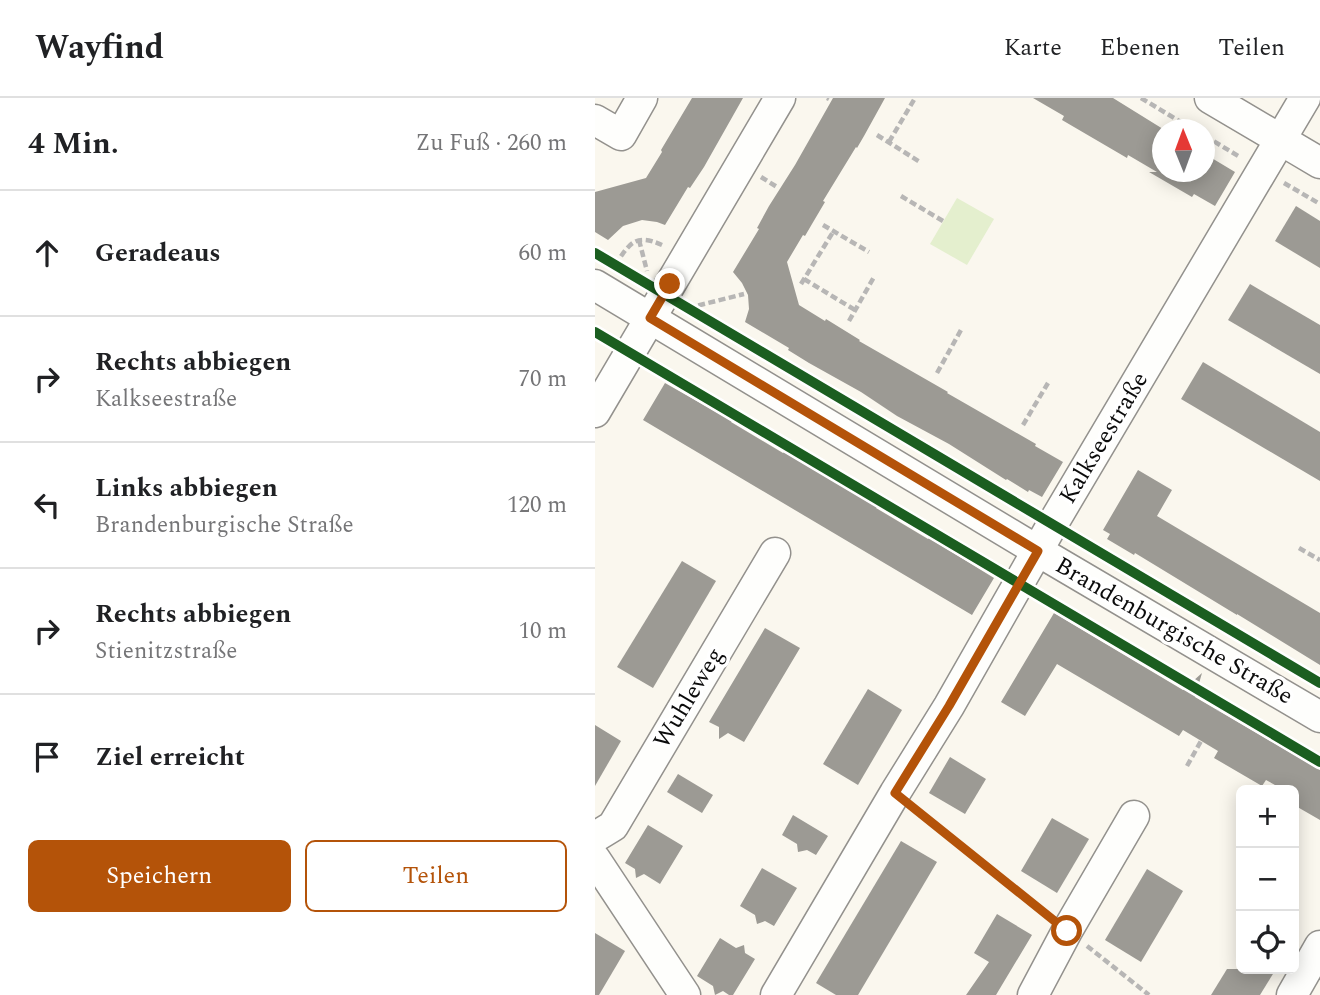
<!DOCTYPE html>
<html lang="de">
<meta charset="utf-8">
<style>
:root{--surface:#fff;--page:#f6f6f6;--text:#202124;--muted:#757577;--line:#e0e0e0;--accent:#b45309}
body{margin:0;font-family:Spectral,serif;background:var(--page);color:var(--text)}
.controls{position:absolute;right:21px;bottom:21px;display:grid;overflow:hidden;border-radius:10px;box-shadow:0 4px 18px #0003}
.controls button{width:63px;height:63px;display:grid;place-items:center;padding:0;border:0;border-bottom:2px solid var(--line);background:var(--surface);color:var(--text);font:35px sans-serif}
.compass{position:absolute;left:557px;top:21px;width:63px;height:63px;border-radius:50%;background:var(--surface);box-shadow:0 4px 18px #0003;rotate:359deg}
.stop{position:absolute;width:21px;height:21px;margin:-16px;border:5px solid #b45309;border-radius:50%;background:#fff}
.stop.end{background:#b45309;border-color:#fff;box-shadow:0 2px 7px #0008}
.list{margin:0;padding:0;list-style:none}
h2{display:flex;justify-content:space-between;align-items:center;height:91px;margin:0;padding:0 28px;font-size:30px}
h2 small{font-size:23px;font-weight:400;color:var(--muted)}
.list li{display:grid;grid-template-columns:46px 1fr auto;gap:21px;align-items:center;box-sizing:border-box;height:126px;padding:0 28px;border-top:2px solid var(--line)}
.list b{display:block;font-size:26px;white-space:nowrap}
.list p{margin:0;font-size:23px;white-space:nowrap;color:var(--muted)}
.list em{font-size:23px;font-style:normal;color:var(--muted)}
.actions{display:flex;gap:14px;padding:21px 28px}
.actions a{flex:1;padding:16px 0;border:2px solid var(--accent);border-radius:10px;text-align:center;font-size:24px;color:var(--accent)}
.actions .main{background:var(--accent);color:#fff}
.icon{flex:none;width:38px;height:38px;fill:none;stroke:currentColor;stroke-width:2;stroke-linecap:round;stroke-linejoin:round}
.map{position:relative;flex:none;width:725px;height:897px;overflow:hidden}
header{display:flex;align-items:center;gap:42px;box-sizing:border-box;height:98px;padding:0 35px;background:var(--surface);border-bottom:2px solid var(--line)}
header strong{font-size:33px}
nav{display:flex;gap:38px;margin-inline-start:auto;font-size:24px}
main{display:flex}
aside{flex:1;background:var(--surface)}
.map>svg:first-child{display:block}
</style>
<header>
<strong>Wayfind</strong>
<nav><a>Karte</a><a>Ebenen</a><a>Teilen</a></nav>
</header>
<main>
<aside>
<h2>4 Min.<small>Zu Fuß · 260 m</small></h2>
<ul class="list">
<li><svg class="icon" aria-label="ahead" viewBox="0 0 24 24"><path d="M12 20V5M6 11l6-6 6 6"/></svg><div><b>Geradeaus</b></div><em>60 m</em></li>
<li><svg class="icon" aria-label="right" viewBox="0 0 24 24"><path d="M7 20v-9h11M14 6l5 5-5 5"/></svg><div><b>Rechts abbiegen</b><p>Kalkseestraße</p></div><em>70 m</em></li>
<li><svg class="icon" aria-label="left" viewBox="0 0 24 24"><path d="M17 20v-9H6M10 6l-5 5 5 5"/></svg><div><b>Links abbiegen</b><p>Brandenburgische Straße</p></div><em>120 m</em></li>
<li><svg class="icon" aria-label="right" viewBox="0 0 24 24"><path d="M7 20v-9h11M14 6l5 5-5 5"/></svg><div><b>Rechts abbiegen</b><p>Stienitzstraße</p></div><em>10 m</em></li>
<li><svg class="icon" aria-label="arrive" viewBox="0 0 24 24"><path d="M6 21V4h12l-3 4 3 4H6"/></svg><div><b>Ziel erreicht</b></div></li>
</ul>
<div class="actions"><a class="main">Speichern</a><a>Teilen</a></div>
</aside>
<div class="map">
<svg width="725" height="897" viewBox="0 0 725 897">
<rect width="100%" height="100%" fill="#faf7ee"/>
<!-- green -->
<polygon fill="#e4efce" points="362,100 399,121 372,167 335,146"/>
<!-- building -->
<g fill="#9c9a94">
<polygon points="97,0 148,0 109,69 95,90 93,89 70,127 62,124 47,122 28,128 13,142 0,134 0,94 51,80 67,54 66,52"/>
<polygon points="238,0 290,0 269,38 262,50 261,49 228,103 230,104 217,126 210,138 208,137 192,164 204,207 230,223 231,221 265,242 264,243 353,294 352,295 441,346 440,348 468,364 447,399 434,392 433,394 412,381 411,382 354,346 302,318 266,294 214,265 193,252 194,250 150,224 154,211 153,197 147,185 138,174 164,131 162,130 174,108 200,67"/>
<polygon points="438,0 518,0 568,31 568,74 610,74 610,56 640,74 620,108 599,96 597,99 554,74 562,74 533,57 532,60 467,22 469,18"/>
<polygon points="701,108 725,123 725,170 680,143"/>
<polygon points="655,186 725,227 725,276 633,222"/>
<polygon points="608,264 725,334 725,383 586,301"/>
<polygon points="70,285 137,323 136,324 188,355 189,354 234,380 282,409 281,410 333,441 334,440 399,480 377,517 48,322"/>
<polygon points="543,372 577,392 562,418 725,515 725,567 642,516 642,517 540,455 539,457 512,441 515,436 508,432"/>
<polygon points="87,463 121,483 58,590 22,569"/>
<polygon points="459,515 588,592 607,575 600,599 725,672 725,722 699,707 699,692 689,692 671,682 667,688 619,660 623,653 588,632 584,638 462,566 430,618 406,604"/>
<polygon points="170,530 205,550 149,644 133,635 124,641 124,629 114,624"/>
<polygon points="273,591 307,612 263,687 228,666"/>
<polygon points="0,627 26,643 0,688"/>
<polygon points="355,659 391,681 370,716 334,695"/>
<polygon points="83,676 118,697 107,715 72,694"/>
<polygon points="198,717 233,738 221,757 212,752 203,754 202,746 187,737"/>
<polygon points="457,720 494,741 462,795 426,773"/>
<polygon points="53,727 88,748 65,786 49,776 41,780 40,771 30,765"/>
<polygon points="306,743 342,764 263,897 241,897 221,885"/>
<polygon points="167,770 202,790 179,828 170,823 162,826 160,817 145,808"/>
<polygon points="552,771 588,793 546,864 510,842"/>
<polygon points="402,816 437,837 401,897 371,897 394,864 379,855"/>
<polygon points="0,835 30,853 4,897 0,897"/>
<polygon points="125,840 141,850 149,847 150,855 160,861 138,897 134,897 128,893 120,897 118,888 102,878"/>
<polygon points="632,871 681,871 665,897 616,897"/>
</g>
<g fill="none" stroke-linecap="round" stroke-linejoin="round">
<!-- minor casing -->
<g stroke="#93918d" stroke-width="33">
<g id="minor">
<polyline points="615,0 725,65"/>
<polyline points="0,22 26,37 47,0"/>
<polyline points="0,187 443,453 725,619"/>
<polyline points="0,314 185,0"/>
<polyline points="0,739 18,728 180,455"/>
<polyline points="0,761 90,897"/>
<polyline points="181,897 300,695 354,608 457,427 710,0"/>
<polyline points="438,897 472,833 539,718"/>
<polyline points="697,897 725,848"/>
</g>
</g>
<!-- path -->
<g stroke="#b7b6b5" stroke-width="4.5" stroke-dasharray="7 3.5" stroke-linecap="butt">
<polyline points="232,0 234,1"/>
<polyline points="546,0 599,32"/>
<polyline points="282,37 325,64"/>
<polyline points="610,38 645,59"/>
<polyline points="294,44 320,0"/>
<polyline points="166,79 182,89"/>
<polyline points="689,85 725,106"/>
<polyline points="306,98 348,123"/>
<polyline points="228,127 274,154"/>
<polyline points="44,142 52,173"/>
<path d="M20,167C35,145 40,135 67,147"/>
<polyline points="209,181 260,212"/>
<polyline points="206,186 238,134"/>
<polyline points="93,210 149,196"/>
<polyline points="254,223 279,179"/>
<polyline points="342,275 366,232"/>
<polyline points="428,327 453,285"/>
<polyline points="704,450 725,462"/>
<polyline points="623,613 627,606"/>
<polyline points="592,668 606,643"/>
<polyline points="319,710 452,816"/>
<polyline points="492,848 554,897"/>
</g>
<!-- minor -->
<use href="#minor" stroke="#fefefc" stroke-width="30"/>
<!-- cycleway casing -->
<g stroke="#fff" stroke-width="15">
<g id="cycleway">
<polyline points="0,155 725,585"/>
<polyline points="0,234 725,664"/>
</g>
</g>
<!-- cycleway -->
<use href="#cycleway" stroke="#1b5e20" stroke-width="10"/>
</g>
<g fill="none" stroke-linecap="round" stroke-linejoin="round">
<!-- route -->
<polyline stroke="#b45309" stroke-width="9" points="75,186 55,220 443,453 354,608 300,695 472,833"/>
</g>
<g text-anchor="middle" dominant-baseline="central" stroke-width="7" stroke-linejoin="round" paint-order="stroke">
<!-- street labels -->
<g font-size="24" fill="#0b0b0b" stroke="#fff">
<text transform="translate(509 340) rotate(-59)">Kalkseestraße</text>
<text transform="translate(579 533) rotate(30)">Brandenburgische Straße</text>
<text transform="translate(94 600) rotate(-59)">Wuhleweg</text>
</g>
</g>
</svg>
<div class="controls">
<button>+</button>
<button>−</button>
<button><svg class="icon" aria-label="locate" viewBox="0 0 24 24"><circle cx="12" cy="12" r="6"/><path d="M12 2v4M12 18v4M2 12h4M18 12h4"/></svg></button>
</div>
<svg class="compass" viewBox="-18 -18 36 36"><path d="M0-13l5 13h-10z" fill="#e53935"/><path d="M0 13l5-13h-10z" fill="#757577"/></svg>
<div class="stop" style="left:472px;top:833px"></div>
<div class="stop end" style="left:75px;top:186px"></div>
</div>
</main>
